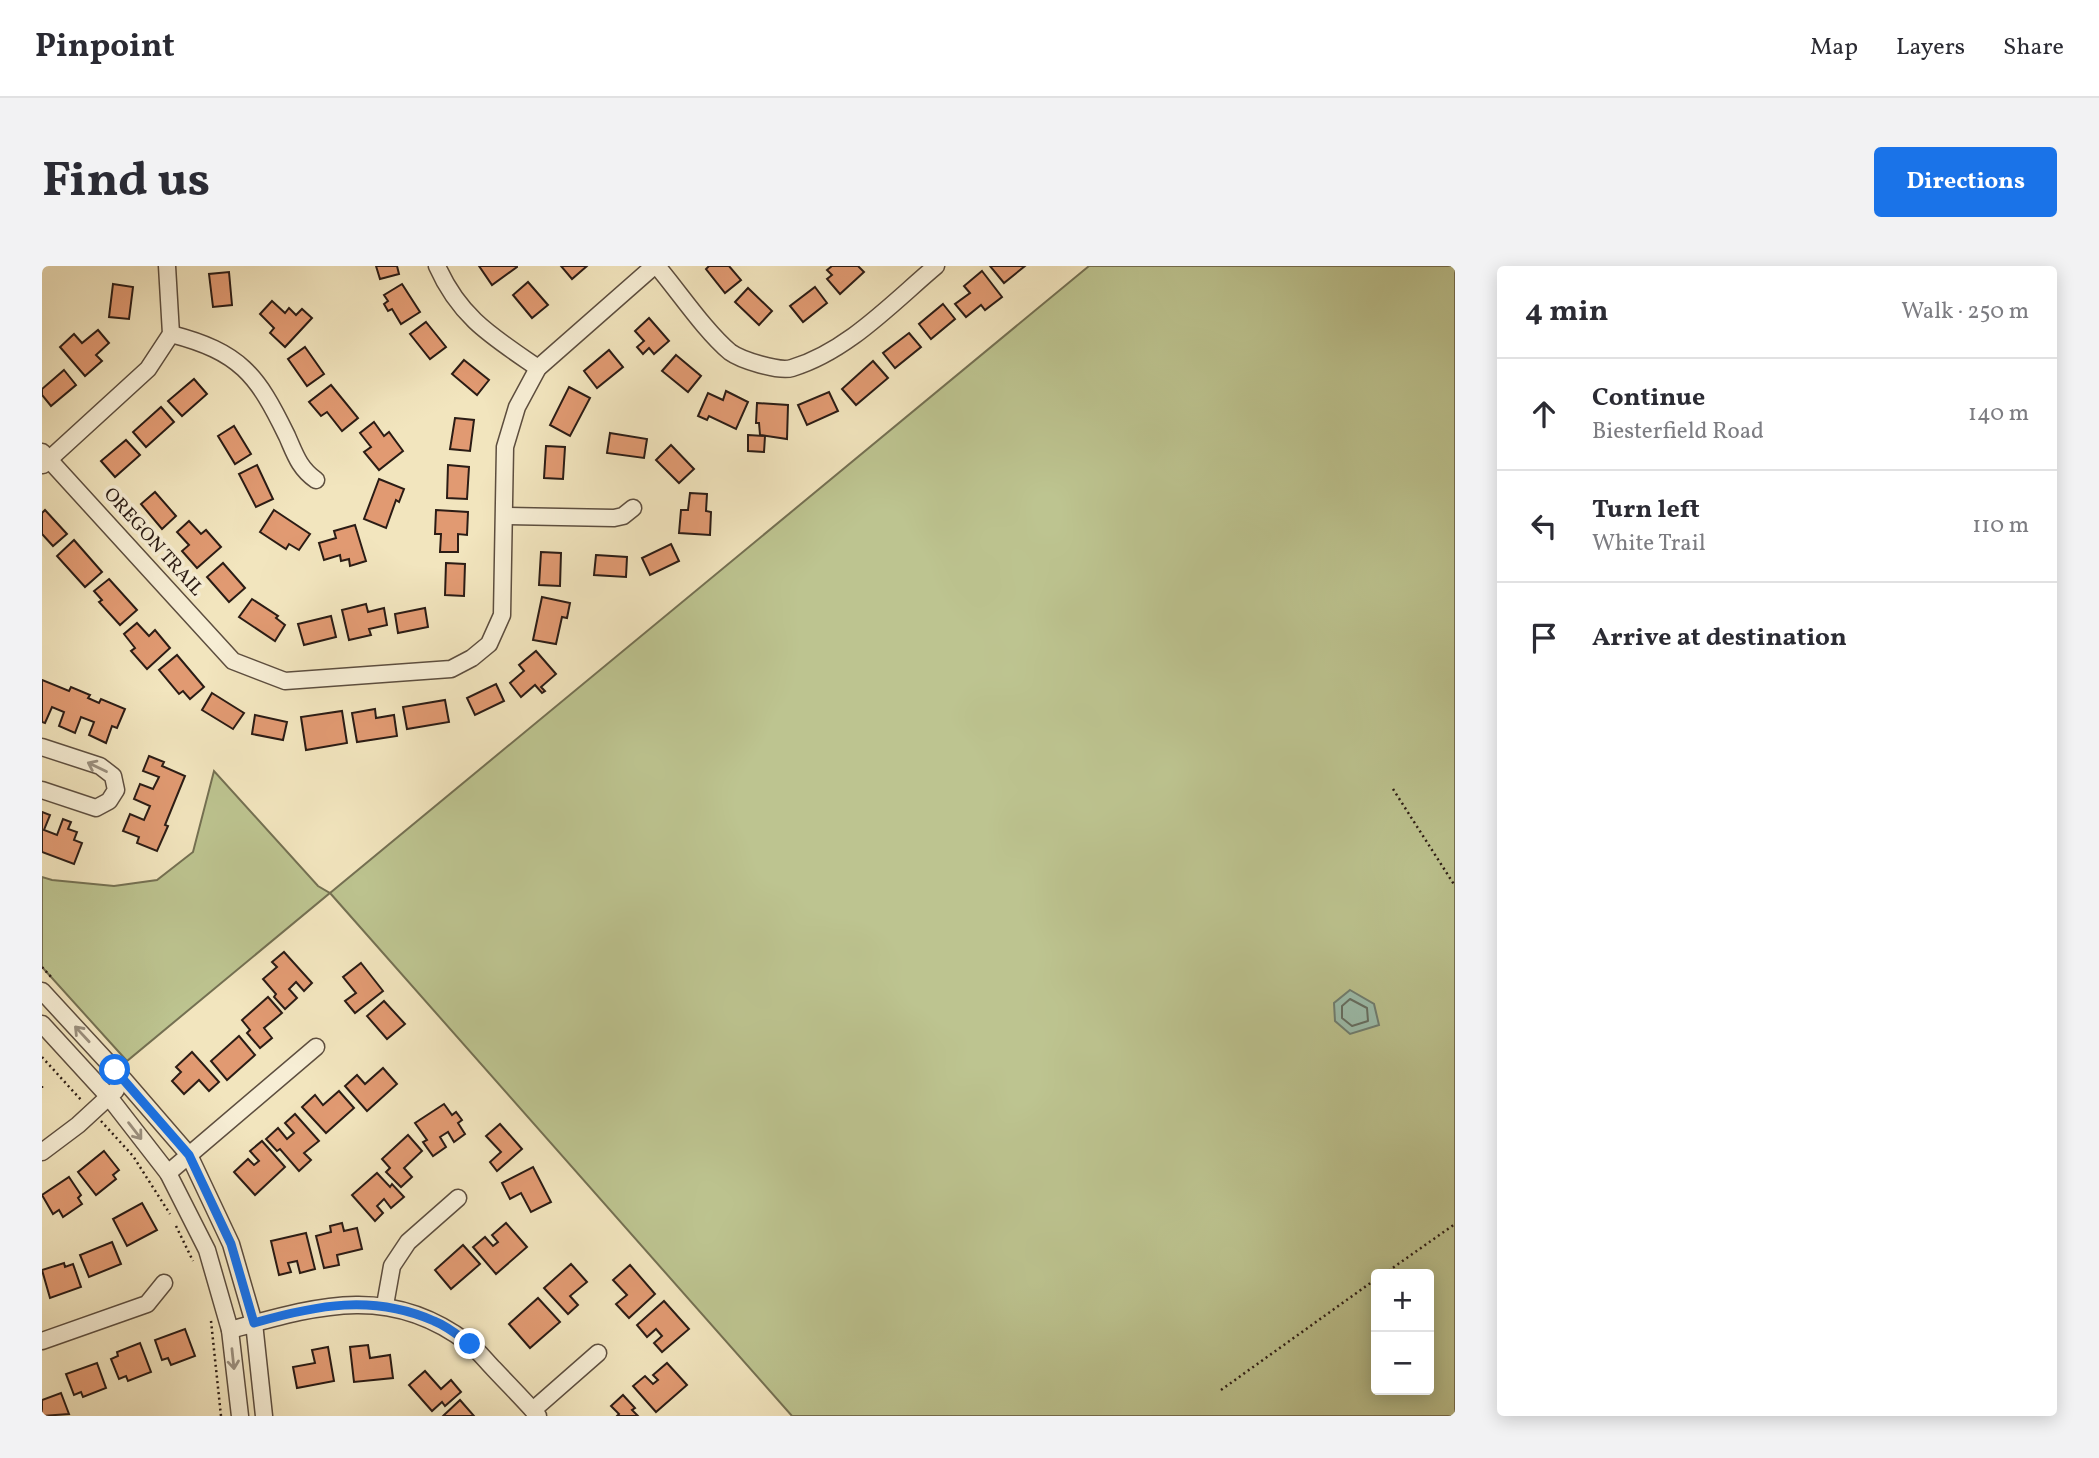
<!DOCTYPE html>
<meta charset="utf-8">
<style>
:root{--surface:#fff;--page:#f2f2f3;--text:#2b2b33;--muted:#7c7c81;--line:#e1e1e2;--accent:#1a73e8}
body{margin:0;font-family:Vollkorn,serif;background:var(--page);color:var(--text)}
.controls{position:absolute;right:21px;bottom:21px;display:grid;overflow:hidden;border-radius:7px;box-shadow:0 4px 18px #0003}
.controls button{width:63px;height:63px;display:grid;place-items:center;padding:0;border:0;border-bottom:2px solid var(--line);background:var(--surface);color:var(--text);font:35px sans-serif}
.stop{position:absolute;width:21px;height:21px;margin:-16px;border:5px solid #1a73e8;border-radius:50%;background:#fff}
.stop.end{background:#1a73e8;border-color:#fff;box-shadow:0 2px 7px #0008}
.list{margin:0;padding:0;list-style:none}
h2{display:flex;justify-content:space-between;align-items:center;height:91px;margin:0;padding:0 28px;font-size:30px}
h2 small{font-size:23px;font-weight:400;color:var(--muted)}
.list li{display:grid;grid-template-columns:46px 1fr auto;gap:21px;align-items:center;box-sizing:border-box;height:112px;padding:0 28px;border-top:2px solid var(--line)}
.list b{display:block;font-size:26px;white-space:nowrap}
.list p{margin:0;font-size:23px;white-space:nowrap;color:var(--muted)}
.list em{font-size:23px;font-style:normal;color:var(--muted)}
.icon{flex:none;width:38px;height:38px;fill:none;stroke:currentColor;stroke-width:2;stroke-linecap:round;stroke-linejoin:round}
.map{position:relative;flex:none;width:1413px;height:1150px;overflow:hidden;border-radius:7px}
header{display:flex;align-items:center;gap:42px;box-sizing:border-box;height:98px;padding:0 35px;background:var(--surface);border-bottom:2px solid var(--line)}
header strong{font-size:33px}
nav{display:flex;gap:38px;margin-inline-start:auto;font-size:24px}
.intro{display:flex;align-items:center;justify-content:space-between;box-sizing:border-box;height:168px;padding:0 42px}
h1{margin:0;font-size:49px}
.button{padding:18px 32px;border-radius:7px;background:var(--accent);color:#fff;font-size:24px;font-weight:700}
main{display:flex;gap:42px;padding:0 42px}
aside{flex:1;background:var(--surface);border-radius:7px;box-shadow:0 4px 18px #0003}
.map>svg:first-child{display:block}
</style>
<header>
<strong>Pinpoint</strong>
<nav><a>Map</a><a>Layers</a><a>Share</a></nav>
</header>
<div class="intro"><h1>Find us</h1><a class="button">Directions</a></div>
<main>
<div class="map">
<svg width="1413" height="1150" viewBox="0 0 1413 1150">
<rect width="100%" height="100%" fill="#f2e5be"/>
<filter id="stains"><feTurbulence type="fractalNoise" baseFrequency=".00286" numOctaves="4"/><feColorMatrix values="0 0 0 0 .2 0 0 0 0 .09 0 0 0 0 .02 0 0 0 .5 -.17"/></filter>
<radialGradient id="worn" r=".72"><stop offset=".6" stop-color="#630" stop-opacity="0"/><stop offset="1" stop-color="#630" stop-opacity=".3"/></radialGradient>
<!-- green -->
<path fill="#bdc490" stroke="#747052" stroke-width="2" fill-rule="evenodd" d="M1047,0H1413V1150H750L288,627L85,795L0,701V611L10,614L72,620L115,614L151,586L172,505L276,620L288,627ZM1334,1008H1387V1124H1334Z"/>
<!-- water -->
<polygon fill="#9cbfae" stroke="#6f7e71" stroke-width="2" points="1308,724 1332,738 1337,759 1308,768 1293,755 1292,737"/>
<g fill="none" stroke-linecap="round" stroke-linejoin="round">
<!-- shore -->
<polygon stroke="#646e62" stroke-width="2" points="1308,733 1325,742 1326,755 1310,760 1300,752 1300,740"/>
</g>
<!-- building -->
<g fill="#e19a72" stroke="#2b1c15" stroke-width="2">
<polygon points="334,0 355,0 357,8 338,13"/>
<polygon points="437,0 475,0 475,1 450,19"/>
<polygon points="519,0 545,0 530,13"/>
<polygon points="667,0 687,0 699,14 683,27 664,3"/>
<polygon points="790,0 816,0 822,6 798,28 785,13 790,9 785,4"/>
<polygon points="948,0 983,0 962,17"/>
<polygon points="940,5 960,31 943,44 939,39 924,51 913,38 928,27 922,20"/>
<polygon points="187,6 190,39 171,41 167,8"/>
<polygon points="486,16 506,39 490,52 471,29"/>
<polygon points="71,18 91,21 87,53 67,51"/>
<polygon points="360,18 378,46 359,58 350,43 346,45 342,38 346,35 342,29"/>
<polygon points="773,21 785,37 761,56 748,40"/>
<polygon points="706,22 730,45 717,59 693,36"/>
<polygon points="230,35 243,47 247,42 254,49 260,43 270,52 243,81 228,67 232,62 218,48"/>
<polygon points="901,38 913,53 889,73 877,58"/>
<polygon points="607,52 627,75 612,88 607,82 601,88 595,81 602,75 593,65"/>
<polygon points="384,56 404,81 388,93 368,68"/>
<polygon points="56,64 67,77 54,89 60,95 43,110 18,81 32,68 40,77"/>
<polygon points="867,67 879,81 853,102 841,87"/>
<polygon points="263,81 282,108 265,120 246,93"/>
<polygon points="567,84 581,101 555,122 542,105"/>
<polygon points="634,89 659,110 646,126 620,105"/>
<polygon points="422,94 447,114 435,129 410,108"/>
<polygon points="831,95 846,112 814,139 800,123"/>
<polygon points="22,104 34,119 9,140 0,129 0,123"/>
<polygon points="152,113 165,128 140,150 126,135"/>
<polygon points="289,119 316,152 300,165 285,146 279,150 267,136"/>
<polygon points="527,121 548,132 528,170 508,159"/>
<polygon points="684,125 706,136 694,163 667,150 665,154 656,150 666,127 681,134"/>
<polygon points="787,126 796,145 765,159 756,139"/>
<polygon points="715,137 746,139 745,173 718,169 717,157 714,157"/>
<polygon points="119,141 132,156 104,181 91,166"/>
<polygon points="413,152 432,154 428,185 408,183"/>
<polygon points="332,156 342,170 347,166 361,185 337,204 322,186 329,181 318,167"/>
<polygon points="192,160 209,188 193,198 176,170"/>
<polygon points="568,167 605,173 602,192 565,187"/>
<polygon points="706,169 723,170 722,186 706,185"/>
<polygon points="84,174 98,189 73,211 59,195"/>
<polygon points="629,179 652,203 637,217 614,194"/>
<polygon points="504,180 523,181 521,213 502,212"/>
<polygon points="215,199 231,233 214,241 197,208"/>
<polygon points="406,199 427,201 425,233 405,232"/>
<polygon points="337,213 362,223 357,236 354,234 344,262 322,253"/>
<polygon points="113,226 134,250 120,263 99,238"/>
<polygon points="648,227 665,228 664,245 669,246 668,269 637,267 639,244 646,244"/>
<polygon points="3,244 25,268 11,280 0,268 0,247"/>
<polygon points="232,244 268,268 257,284 247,278 244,283 218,266"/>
<polygon points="394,244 426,246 425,269 416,268 416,286 398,286 399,268 393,268"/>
<polygon points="147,255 159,268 164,264 179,281 155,302 140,285 147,279 135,266"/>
<polygon points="313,259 324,295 308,300 307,293 299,295 298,289 282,294 277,277 294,272 292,265"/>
<polygon points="32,274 60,306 43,321 15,290"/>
<polygon points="629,278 637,295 608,309 600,292"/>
<polygon points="499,286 519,287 518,320 497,319"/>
<polygon points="554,289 585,291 584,311 552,309"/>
<polygon points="181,297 203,322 187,336 165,311"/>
<polygon points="404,297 423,298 422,330 403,329"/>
<polygon points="67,313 95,344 78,359 57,336 60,334 52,325"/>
<polygon points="500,331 528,337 525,352 520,351 514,378 491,374"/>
<polygon points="210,333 236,350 234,352 243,359 233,375 197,351"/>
<polygon points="324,338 326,346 342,342 345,359 327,363 329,369 307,374 300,344"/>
<polygon points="383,342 386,361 356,367 353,348"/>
<polygon points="289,350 294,371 262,379 256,358"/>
<polygon points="95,357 107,370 113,364 128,382 105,403 89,385 93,382 82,368"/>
<polygon points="494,385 514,408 499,421 503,425 500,427 493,419 479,431 468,417 482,405 477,399"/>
<polygon points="135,389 162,421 148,433 141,425 137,428 117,404"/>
<polygon points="0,414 27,425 29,421 48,429 46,432 57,437 59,433 83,443 75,462 70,460 64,477 47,469 52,456 39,451 33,467 17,460 22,446 10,441 3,457 0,456"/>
<polygon points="454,418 462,435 433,449 425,432"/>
<polygon points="170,427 202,447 191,463 160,444"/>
<polygon points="403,434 407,456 365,463 361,441"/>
<polygon points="333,443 334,452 352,449 355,470 315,476 310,447"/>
<polygon points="300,445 305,477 264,484 259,451"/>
<polygon points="213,449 245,456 241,474 210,468"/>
<polygon points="107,490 122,496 120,500 143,510 123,559 126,560 115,585 95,577 97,571 81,565 88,548 102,554 108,540 92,533 98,518 111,523 117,511 101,505"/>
<polygon points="0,546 8,549 2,564 15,569 21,553 29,556 26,563 35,566 32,574 40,577 32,598 0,586"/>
<polygon points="242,686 270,717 262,725 254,716 247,723 255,732 243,743 232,731 234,728 221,713 235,701 230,696"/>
<polygon points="319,697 341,725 313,747 303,735 314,727 301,711"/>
<polygon points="226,731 240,747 222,762 230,772 218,782 205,767 208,764 200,754"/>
<polygon points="342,735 363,758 345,773 325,750"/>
<polygon points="197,770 213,789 185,814 169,795"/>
<polygon points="150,786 177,816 167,825 157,814 142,828 130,815 139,806 134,801"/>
<polygon points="341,802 355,818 325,845 303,820 315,809 323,818"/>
<polygon points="297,825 312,842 284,867 260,841 273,829 281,839"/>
<polygon points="402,838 410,849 414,846 420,854 416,857 423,868 412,876 406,866 398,871 404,881 391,890 381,876 385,874 373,857"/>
<polygon points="253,848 277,875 262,887 269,894 257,905 238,883 235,885 224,873 236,862 245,873 252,867 243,857"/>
<polygon points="458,858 480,883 455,905 448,896 459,886 444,870"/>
<polygon points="366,869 380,885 362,902 370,911 359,921 344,906 348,902 340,893"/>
<polygon points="220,875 243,901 213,929 192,906 206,893 212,899 217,895 208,885"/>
<polygon points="62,885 77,904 71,909 74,913 54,929 36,906"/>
<polygon points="491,901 509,936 489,946 479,927 468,933 460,917"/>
<polygon points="335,907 348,921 350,918 362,931 349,942 342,933 335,940 341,947 333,955 310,929"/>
<polygon points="27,911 39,929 36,932 40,938 21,951 17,944 11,948 0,929"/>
<polygon points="100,937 115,964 85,980 71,953"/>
<polygon points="300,957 302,965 315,962 320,983 295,989 297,999 282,1002 274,970 289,966 288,960"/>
<polygon points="464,957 485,981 454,1008 431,981 443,971 451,980 456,976 450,969"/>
<polygon points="264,967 273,1003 258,1007 255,995 246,997 249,1006 237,1009 229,975"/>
<polygon points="70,976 79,998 47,1011 38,989"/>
<polygon points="421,979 438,998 409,1023 393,1004"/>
<polygon points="22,997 23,1001 31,998 39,1021 8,1032 0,1004"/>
<polygon points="529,998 545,1016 528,1030 536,1039 526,1048 502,1022"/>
<polygon points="588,999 613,1028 587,1052 574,1038 585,1029 571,1014"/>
<polygon points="496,1032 518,1056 488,1082 467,1058"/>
<polygon points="622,1035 647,1063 620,1086 612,1077 620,1070 614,1063 605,1071 595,1059"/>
<polygon points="143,1063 153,1090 129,1099 126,1092 120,1094 113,1074"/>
<polygon points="98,1077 109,1106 86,1115 84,1110 77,1113 69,1093 76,1090 75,1086"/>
<polygon points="326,1079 328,1092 348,1089 351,1112 312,1116 308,1081"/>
<polygon points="286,1081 292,1115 255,1122 251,1101 273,1097 270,1084"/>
<polygon points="55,1097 64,1122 41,1131 39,1126 32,1129 24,1108"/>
<polygon points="625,1097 645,1119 614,1146 591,1120 603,1110 611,1118 616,1114 611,1109"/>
<polygon points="383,1105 399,1123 409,1114 419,1126 403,1140 400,1136 390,1145 367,1119"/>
<polygon points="19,1127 27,1148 0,1150 0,1134"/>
<polygon points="581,1129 593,1142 590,1144 596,1150 575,1150 577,1148 569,1140"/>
<polygon points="418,1134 432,1150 401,1150"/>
</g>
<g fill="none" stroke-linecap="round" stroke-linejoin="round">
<!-- minor casing -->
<g stroke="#5d4e3f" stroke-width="19">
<g id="minor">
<path d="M395,0C418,52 451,71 496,102"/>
<path d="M615,0C637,26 663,65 688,86C699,94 737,106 750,102C806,85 850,37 894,0"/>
<path d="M129,68C198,86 215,108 245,170C253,188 257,202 274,214"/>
<polyline points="0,186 191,395 243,415 409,403 430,392 447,378 460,349 463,181 475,141 496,102 612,0"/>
<polyline points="1,199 106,103 129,68 125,0"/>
<polyline points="463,250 572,252 581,250 591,242"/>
<polyline points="0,481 58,500 71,510 74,524 67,535 54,542 0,524"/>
<polyline points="0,725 83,815 147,889 189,978 212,1057 222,1150"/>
<polyline points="0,758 67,831 126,907 165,984 188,1064 198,1150"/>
<polyline points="0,886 36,859 74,824"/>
<polyline points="126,907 274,781"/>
<polyline points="343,1039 350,1000 366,976 416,932"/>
<path d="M188,1064C275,1040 347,1017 426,1077C436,1084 444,1095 452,1103C467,1119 482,1134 496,1150"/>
<polyline points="0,1075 105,1038 122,1017"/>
<polyline points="491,1144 556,1087"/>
</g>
</g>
<!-- path -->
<g stroke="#2b1c15" stroke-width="2.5" stroke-dasharray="2 3.5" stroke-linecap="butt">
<polyline points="1351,523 1413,620"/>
<polyline points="0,701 11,713"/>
<polyline points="0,791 40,835"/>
<polyline points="0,820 0,822"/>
<polyline points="59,855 91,890 128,948"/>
<polyline points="134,960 151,995"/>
<polyline points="1342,1008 1413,958"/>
<polyline points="169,1055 179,1150"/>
<polyline points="1179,1124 1334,1013"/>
</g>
<!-- minor -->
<use href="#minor" stroke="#f7eed5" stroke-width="16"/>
</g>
<!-- one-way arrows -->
<defs><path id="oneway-shaft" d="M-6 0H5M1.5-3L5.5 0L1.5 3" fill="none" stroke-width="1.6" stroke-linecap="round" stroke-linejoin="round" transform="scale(1.75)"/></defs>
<g stroke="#9b907f">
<use href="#oneway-shaft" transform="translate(55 501) rotate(-154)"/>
<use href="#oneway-shaft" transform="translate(40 768) rotate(-133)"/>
<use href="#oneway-shaft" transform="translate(93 865) rotate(52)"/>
<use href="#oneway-shaft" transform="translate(191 1093) rotate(84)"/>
</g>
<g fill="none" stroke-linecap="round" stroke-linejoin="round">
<!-- route -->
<path stroke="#1a73e8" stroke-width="9" d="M73,804L147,889L189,978L212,1057C274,1039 331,1028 392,1055C405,1060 417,1070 428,1078"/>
</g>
<g text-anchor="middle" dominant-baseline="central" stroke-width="7" stroke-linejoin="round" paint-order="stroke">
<!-- street labels -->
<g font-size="19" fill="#2b1c15" stroke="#f7eed5">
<text transform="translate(111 276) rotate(48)">OREGON TRAIL</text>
</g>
</g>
<rect width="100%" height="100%" filter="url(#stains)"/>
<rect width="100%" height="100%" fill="url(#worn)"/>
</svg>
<div class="controls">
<button>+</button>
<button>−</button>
</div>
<div class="stop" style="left:73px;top:804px"></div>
<div class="stop end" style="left:428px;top:1078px"></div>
</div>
<aside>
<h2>4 min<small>Walk · 250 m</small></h2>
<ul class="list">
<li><svg class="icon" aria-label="ahead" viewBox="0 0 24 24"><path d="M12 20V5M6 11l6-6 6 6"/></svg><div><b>Continue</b><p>Biesterfield Road</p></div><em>140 m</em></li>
<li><svg class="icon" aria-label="left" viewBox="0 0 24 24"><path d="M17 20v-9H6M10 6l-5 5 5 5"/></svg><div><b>Turn left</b><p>White Trail</p></div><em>110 m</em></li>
<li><svg class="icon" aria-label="arrive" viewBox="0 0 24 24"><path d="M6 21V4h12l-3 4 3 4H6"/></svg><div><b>Arrive at destination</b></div></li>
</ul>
</aside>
</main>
